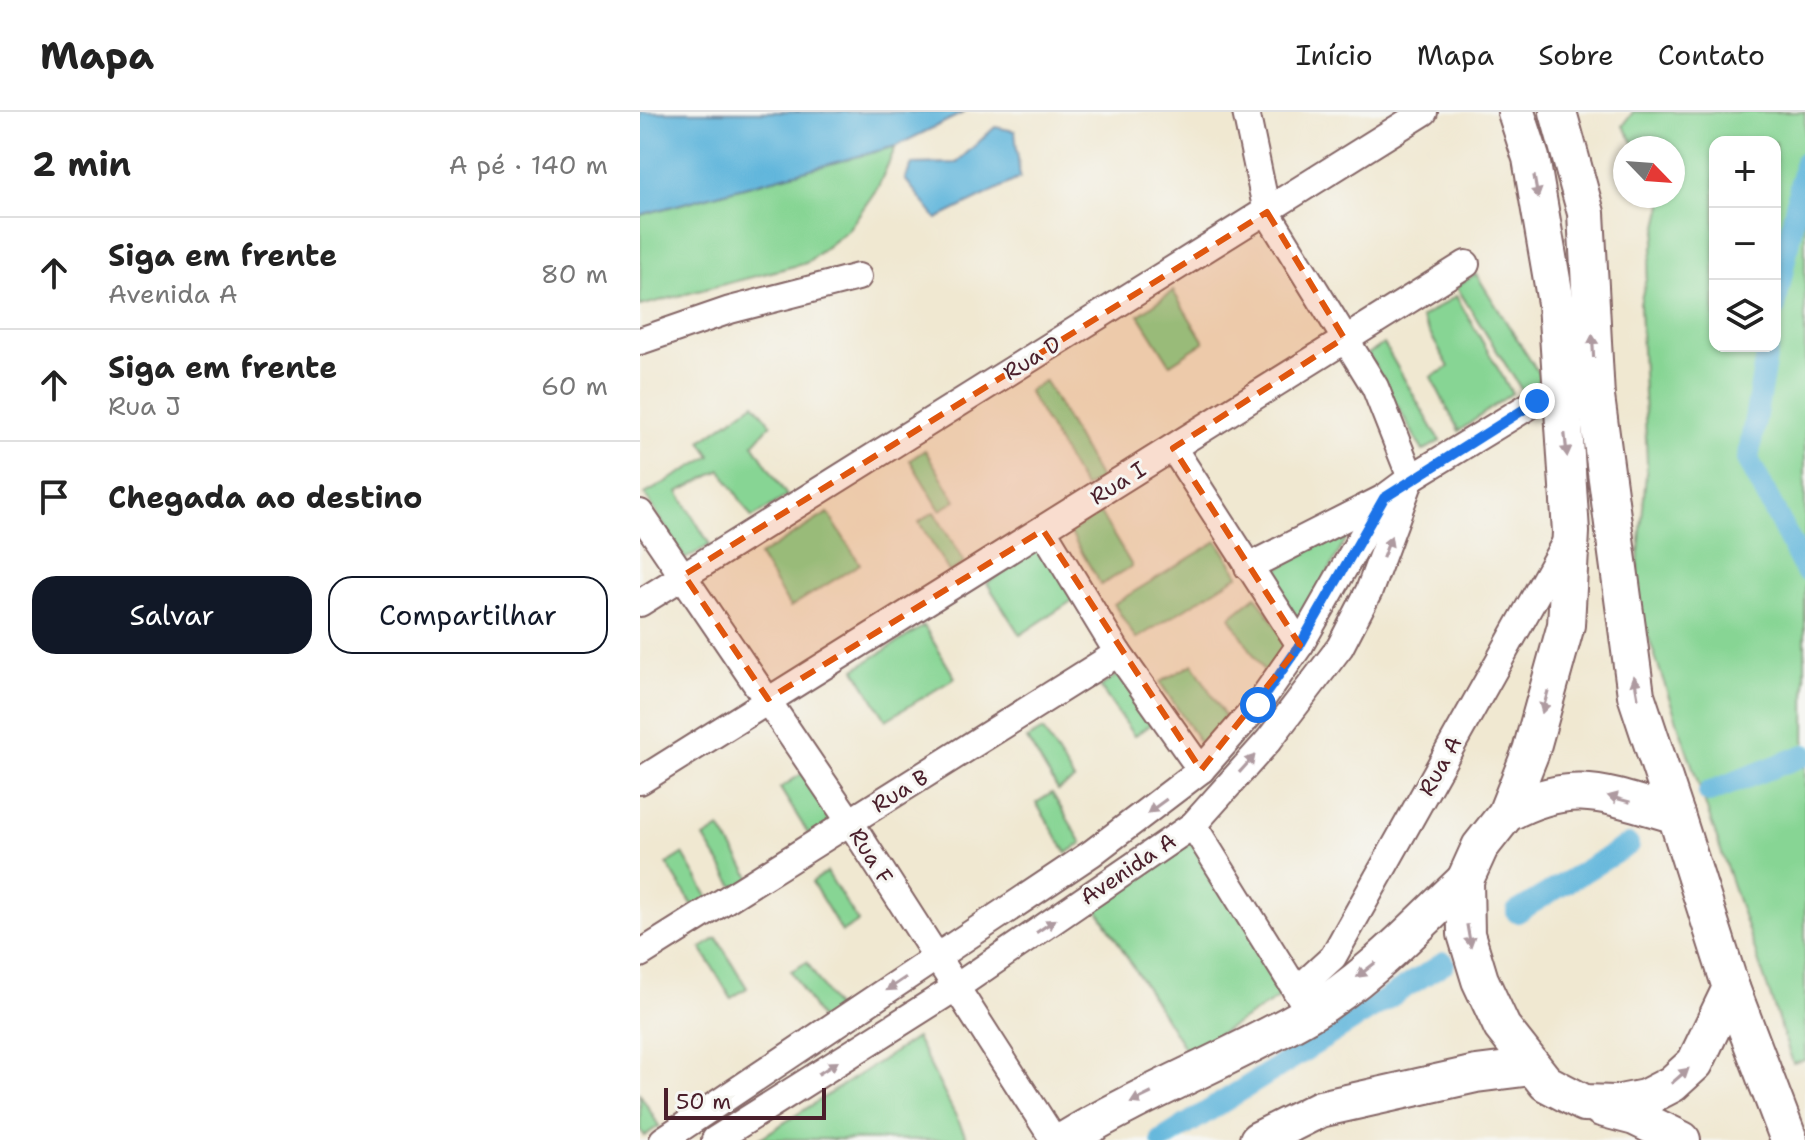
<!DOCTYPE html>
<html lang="pt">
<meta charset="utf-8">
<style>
:root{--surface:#fff;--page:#f6f6f6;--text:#222;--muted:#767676;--line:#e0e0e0;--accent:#111827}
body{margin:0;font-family:"Shantell Sans",sans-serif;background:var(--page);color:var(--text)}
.controls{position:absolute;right:24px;top:24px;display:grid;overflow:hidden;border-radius:16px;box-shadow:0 2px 6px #0004}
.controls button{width:72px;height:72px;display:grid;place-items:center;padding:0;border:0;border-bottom:2px solid var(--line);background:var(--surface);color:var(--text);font:40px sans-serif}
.compass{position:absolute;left:973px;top:24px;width:72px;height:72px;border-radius:50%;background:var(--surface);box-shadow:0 2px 6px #0004;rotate:115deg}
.scale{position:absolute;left:24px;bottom:20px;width:162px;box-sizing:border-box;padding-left:8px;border:4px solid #4a1f2b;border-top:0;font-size:22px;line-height:28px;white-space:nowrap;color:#4a1f2b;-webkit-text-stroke:6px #f6f6f2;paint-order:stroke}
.stop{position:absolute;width:24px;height:24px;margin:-18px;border:6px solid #1a73e8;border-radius:50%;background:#fff}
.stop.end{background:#1a73e8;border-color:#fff;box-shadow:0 2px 8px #0008}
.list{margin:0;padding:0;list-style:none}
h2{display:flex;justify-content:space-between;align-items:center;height:104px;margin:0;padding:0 32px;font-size:34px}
h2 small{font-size:26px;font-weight:400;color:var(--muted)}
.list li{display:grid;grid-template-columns:52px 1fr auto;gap:24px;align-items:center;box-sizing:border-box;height:112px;padding:0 32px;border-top:2px solid var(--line)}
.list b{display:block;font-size:30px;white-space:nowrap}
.list p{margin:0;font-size:26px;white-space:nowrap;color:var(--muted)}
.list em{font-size:26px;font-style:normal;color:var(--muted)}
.actions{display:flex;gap:16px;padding:24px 32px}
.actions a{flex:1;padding:18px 0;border:2px solid var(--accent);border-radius:24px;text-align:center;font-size:28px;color:var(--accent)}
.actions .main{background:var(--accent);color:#fff}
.icon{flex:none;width:44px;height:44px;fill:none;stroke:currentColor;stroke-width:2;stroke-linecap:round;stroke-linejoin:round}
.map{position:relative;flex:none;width:1165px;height:1028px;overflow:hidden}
header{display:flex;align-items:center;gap:48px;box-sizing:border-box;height:112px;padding:0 40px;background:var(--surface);border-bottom:2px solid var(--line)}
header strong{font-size:38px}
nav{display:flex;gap:44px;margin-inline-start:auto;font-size:28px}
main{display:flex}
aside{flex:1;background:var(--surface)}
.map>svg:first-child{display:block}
</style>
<header>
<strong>Mapa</strong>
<nav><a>Início</a><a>Mapa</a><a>Sobre</a><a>Contato</a></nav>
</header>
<main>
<aside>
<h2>2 min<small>A pé · 140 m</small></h2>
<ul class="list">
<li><svg class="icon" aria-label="ahead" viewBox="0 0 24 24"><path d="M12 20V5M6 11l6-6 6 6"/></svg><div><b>Siga em frente</b><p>Avenida A</p></div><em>80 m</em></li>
<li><svg class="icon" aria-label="ahead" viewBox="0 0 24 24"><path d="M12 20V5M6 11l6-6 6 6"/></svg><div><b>Siga em frente</b><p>Rua J</p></div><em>60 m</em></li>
<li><svg class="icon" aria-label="arrive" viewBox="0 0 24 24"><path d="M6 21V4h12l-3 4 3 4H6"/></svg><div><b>Chegada ao destino</b></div></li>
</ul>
<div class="actions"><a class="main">Salvar</a><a>Compartilhar</a></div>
</aside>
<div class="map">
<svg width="1165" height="1028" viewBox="0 0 1165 1028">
<rect width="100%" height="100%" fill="#f6f6f2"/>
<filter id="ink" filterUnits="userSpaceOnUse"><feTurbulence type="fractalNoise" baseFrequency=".0125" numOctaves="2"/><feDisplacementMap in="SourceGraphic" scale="16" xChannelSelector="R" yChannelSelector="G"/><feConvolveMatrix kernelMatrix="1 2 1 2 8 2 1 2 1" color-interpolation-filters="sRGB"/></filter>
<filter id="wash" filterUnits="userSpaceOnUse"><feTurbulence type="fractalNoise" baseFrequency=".006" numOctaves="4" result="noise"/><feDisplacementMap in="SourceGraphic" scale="32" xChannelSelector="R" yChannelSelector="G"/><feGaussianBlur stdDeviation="1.8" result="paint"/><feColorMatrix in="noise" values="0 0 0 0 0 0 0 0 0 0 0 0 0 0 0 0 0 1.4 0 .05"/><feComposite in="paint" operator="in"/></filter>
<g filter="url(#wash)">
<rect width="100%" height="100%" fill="#f0e8d1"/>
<!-- green -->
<g fill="#87d594" stroke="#687a60" stroke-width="2" fill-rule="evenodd">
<path d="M993,0H1165V948L1153,951L995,485L1007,351L1000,192L1025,84H1033V36H997L983,14ZM1075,30H1135V234H1075Z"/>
<polygon points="256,34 238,75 208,118 166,151 0,194 0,103"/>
<polygon points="836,162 902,267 883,280 816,174"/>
<polygon points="533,179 564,230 530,252 499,203"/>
<polygon points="816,184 872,281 819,319 791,265 809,255 781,206"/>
<polygon points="744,232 800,329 783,339 728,242"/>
<polygon points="405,269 460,367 444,376 388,279"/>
<polygon points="114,291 131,312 113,332 147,384 112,406 81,358 38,380 70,433 45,447 5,382 71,344 61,329"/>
<polygon points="285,338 316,389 300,398 270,348"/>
<polygon points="294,400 325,451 309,460 279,410"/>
<polygon points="188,401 220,452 150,495 119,444"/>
<polygon points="460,401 492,454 461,473 430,420"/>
<polygon points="715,411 660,511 629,462"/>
<polygon points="577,429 599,463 496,527 474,492"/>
<polygon points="404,433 436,486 380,523 347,471"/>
<polygon points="616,484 650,535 625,561 590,505"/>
<polygon points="284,514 315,566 246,608 215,557"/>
<polygon points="553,552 589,611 564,637 520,570"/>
<polygon points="482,560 515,609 494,624 460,575"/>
<polygon points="403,618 434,668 418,678 387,627"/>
<polygon points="168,658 200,708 171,726 140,676"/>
<polygon points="412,681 442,731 427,741 396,691"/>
<polygon points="80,716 111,766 95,776 64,726"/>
<polygon points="553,727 649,880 547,941 456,795"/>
<polygon points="43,742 73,793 58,802 27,752"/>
<polygon points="187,760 218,810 202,820 172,770"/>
<polygon points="77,826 107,876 91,886 61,836"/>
<polygon points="167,850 198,900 182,910 151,859"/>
<polygon points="276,926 328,1028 119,1027"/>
<polygon points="0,982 19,1014 4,1024 0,1018"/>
</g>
<!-- water -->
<g fill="#5eb5db" stroke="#546a83" stroke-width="2">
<polygon points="0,0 325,0 256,34 0,103"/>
<polygon points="355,15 375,19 380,66 297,107 265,67 272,52 316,51"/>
</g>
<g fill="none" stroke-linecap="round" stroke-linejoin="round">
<!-- canal -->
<g stroke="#5eb5db" stroke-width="22">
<polyline points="1135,195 1165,50"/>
<polyline points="1128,234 1108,347 1165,458"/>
<polyline points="1069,680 1165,643"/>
<polyline points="877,800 988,733"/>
<polyline points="522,1028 804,851"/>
</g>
</g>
</g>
<g filter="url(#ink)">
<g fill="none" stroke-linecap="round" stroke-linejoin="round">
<!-- minor casing -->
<g stroke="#846565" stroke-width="30">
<g id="minor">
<polyline points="0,229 90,198 218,165"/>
<polyline points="533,336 660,533"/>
<polyline points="0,401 210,710 414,1028"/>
<polyline points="403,418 478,541 561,658"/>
<polyline points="608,455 744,386 771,366 897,289"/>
<polyline points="0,491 784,0"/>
<polyline points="0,669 826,152"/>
<polyline points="553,713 664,891"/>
<polyline points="0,842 478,541"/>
<polyline points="656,879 693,845 929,424"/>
<polyline points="23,1028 452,741 561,658 618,593 660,533 744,386"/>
<polyline points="75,1028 315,876 553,713 629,628 700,535 729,479 771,366 735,275 627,100 606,0"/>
</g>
</g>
<!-- secondary casing -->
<g stroke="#846565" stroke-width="40">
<g id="secondary">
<polyline points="918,0 946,101 956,285 996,583 1036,703"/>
<path d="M866,702C933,665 967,683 1036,703L1091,876L1055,951L1032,972L1005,986L975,992L944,991L906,971L862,915L840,868L826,822L825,768L840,735L866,702L891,639L926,513L931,420L916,191L891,46L876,0"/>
<polyline points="1091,876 1149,1028"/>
<polyline points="961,996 995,1005 1042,1028"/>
<path d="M425,1028C503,980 589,948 668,902C727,868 776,814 825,768"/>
<polyline points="618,1028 680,997 836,962 892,955"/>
</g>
</g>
<!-- minor -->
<use href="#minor" stroke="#fff" stroke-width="26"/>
<!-- secondary -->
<use href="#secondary" stroke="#fff" stroke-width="36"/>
</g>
<!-- one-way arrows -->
<defs><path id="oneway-solid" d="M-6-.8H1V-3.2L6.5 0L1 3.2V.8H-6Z" transform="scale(2)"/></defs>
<g fill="#ae9aa0">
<use href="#oneway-solid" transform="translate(896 75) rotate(80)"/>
<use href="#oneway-solid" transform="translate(953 234) rotate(-93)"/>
<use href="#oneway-solid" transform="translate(926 333) rotate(84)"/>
<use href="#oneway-solid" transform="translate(747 435) rotate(-69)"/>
<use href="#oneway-solid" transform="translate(996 575) rotate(-100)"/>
<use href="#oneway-solid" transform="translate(905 590) rotate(105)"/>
<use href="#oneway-solid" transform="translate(607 652) rotate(-48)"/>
<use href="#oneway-solid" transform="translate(979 687) rotate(-164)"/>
<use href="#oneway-solid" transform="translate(517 694) rotate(144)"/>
<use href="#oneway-solid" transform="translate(406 814) rotate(-34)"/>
<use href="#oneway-solid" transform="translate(829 824) rotate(80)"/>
<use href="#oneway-solid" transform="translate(726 858) rotate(142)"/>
<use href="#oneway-solid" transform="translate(256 872) rotate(146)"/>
<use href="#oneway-solid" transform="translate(188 956) rotate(-32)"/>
<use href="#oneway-solid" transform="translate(1040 964) rotate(-41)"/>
<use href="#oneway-solid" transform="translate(501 986) rotate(154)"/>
</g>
</g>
<g fill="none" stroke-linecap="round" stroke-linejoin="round" filter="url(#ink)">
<!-- route -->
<polyline stroke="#1a73e8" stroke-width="10" points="618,593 660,533 744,386 897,289"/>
</g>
<!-- marked area -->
<path fill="#e0560e" fill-opacity="0.2" stroke="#e0560e" stroke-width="6" stroke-dasharray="16 10" stroke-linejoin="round" d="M627,100L704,226L533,336L660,533L561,658L403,418L128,587L44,463Z"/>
<g text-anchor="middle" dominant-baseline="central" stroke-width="6" stroke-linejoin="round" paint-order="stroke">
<!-- street labels -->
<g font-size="22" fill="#4a1f2b" stroke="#f6f6f2">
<text transform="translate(392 246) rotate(-32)">Rua D</text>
<text transform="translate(478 371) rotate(-32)">Rua I</text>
<text transform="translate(800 654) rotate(-61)">Rua A</text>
<text transform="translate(260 679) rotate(-32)">Rua B</text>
<text transform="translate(231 744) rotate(58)">Rua F</text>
<text transform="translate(488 757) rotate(-34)">Avenida A</text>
</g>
</g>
</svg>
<div class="controls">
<button>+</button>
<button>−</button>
<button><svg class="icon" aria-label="layers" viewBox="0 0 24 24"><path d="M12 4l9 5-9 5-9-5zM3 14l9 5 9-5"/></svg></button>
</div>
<svg class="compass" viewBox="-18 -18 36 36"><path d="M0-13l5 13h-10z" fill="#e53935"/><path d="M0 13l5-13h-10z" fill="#767676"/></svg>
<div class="scale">50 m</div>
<div class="stop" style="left:618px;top:593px"></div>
<div class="stop end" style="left:897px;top:289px"></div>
</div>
</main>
